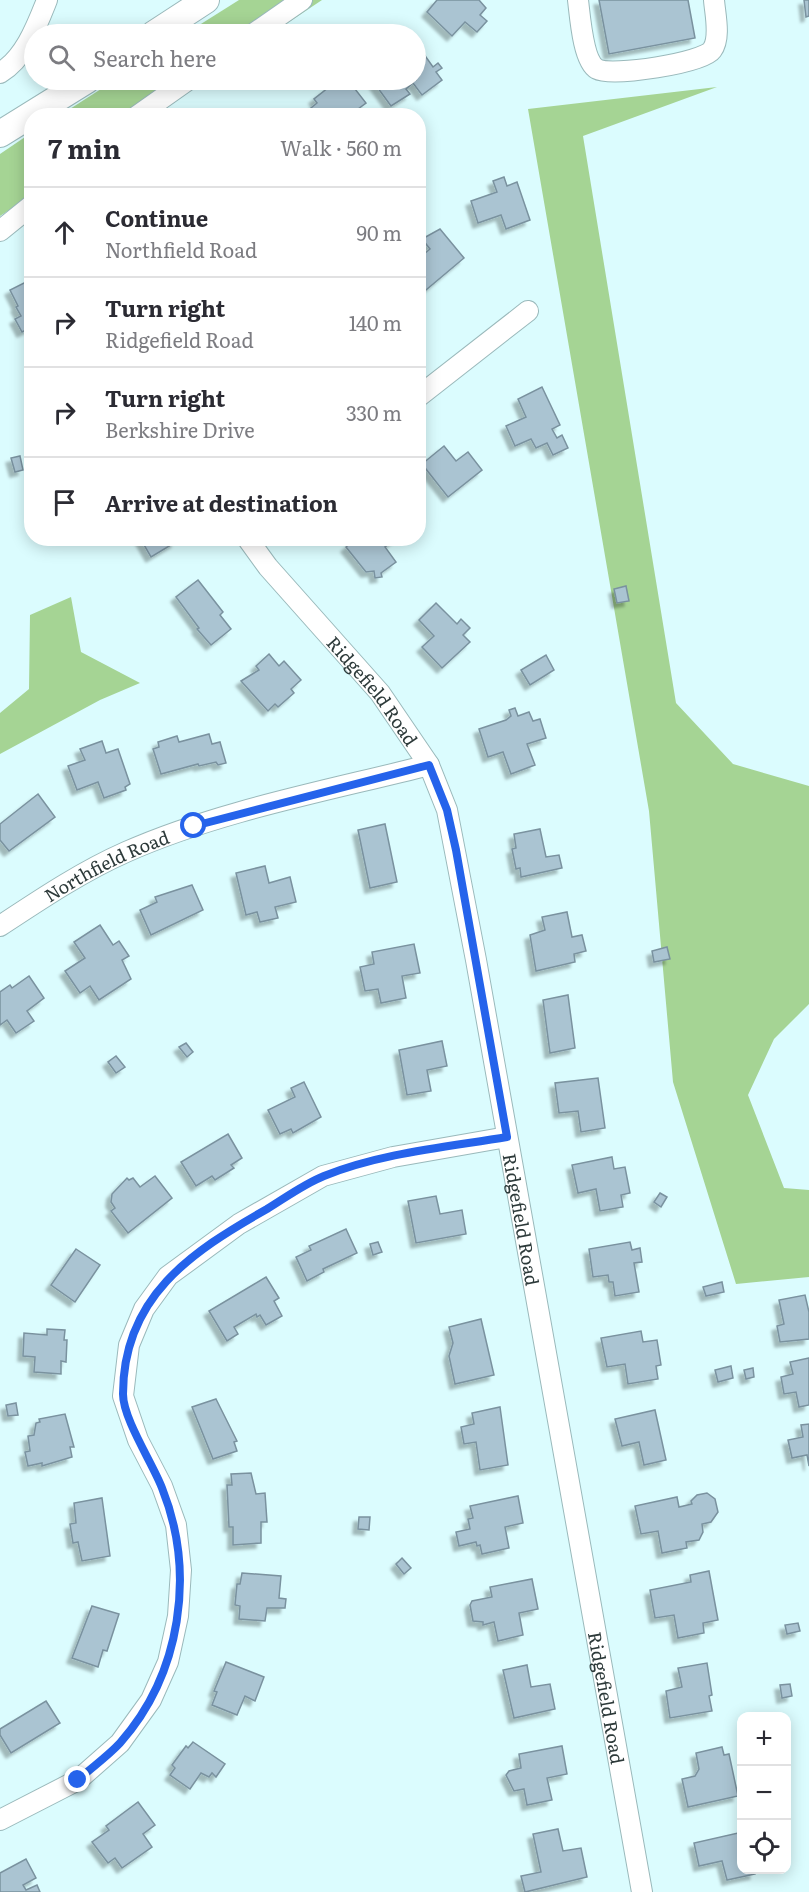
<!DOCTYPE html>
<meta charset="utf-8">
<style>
:root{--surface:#fff;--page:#f7f7f7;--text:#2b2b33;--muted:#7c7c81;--line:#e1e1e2}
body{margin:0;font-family:Literata,serif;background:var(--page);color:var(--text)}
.controls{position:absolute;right:18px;bottom:18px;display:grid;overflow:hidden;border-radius:12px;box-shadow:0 3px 15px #0003}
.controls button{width:54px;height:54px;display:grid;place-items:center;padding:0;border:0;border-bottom:2px solid var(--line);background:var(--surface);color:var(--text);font:30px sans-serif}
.stop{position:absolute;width:18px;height:18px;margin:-14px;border:4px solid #2563eb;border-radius:50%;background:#fff}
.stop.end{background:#2563eb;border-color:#fff;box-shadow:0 2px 6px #0008}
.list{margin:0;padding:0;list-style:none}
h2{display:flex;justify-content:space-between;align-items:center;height:78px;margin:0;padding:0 24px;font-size:26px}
h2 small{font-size:20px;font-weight:400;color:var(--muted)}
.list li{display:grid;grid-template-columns:39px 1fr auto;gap:18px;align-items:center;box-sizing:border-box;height:90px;padding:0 24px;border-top:2px solid var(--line)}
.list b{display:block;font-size:22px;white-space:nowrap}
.list p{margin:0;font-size:20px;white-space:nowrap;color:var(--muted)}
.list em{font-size:20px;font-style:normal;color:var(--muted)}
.icon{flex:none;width:33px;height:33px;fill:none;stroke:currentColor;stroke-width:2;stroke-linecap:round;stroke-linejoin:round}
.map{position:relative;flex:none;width:809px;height:1892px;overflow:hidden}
.search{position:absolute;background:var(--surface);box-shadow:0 3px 15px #0003;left:24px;top:24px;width:402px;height:66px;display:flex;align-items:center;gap:15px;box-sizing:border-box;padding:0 21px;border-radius:33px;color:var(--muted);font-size:22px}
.panel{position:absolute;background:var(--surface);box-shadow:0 3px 15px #0003;left:24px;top:108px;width:402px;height:438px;border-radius:24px}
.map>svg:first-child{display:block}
</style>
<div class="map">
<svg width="809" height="1892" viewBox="0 0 809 1892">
<defs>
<filter id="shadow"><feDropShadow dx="-5" dy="5" stdDeviation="1.5" flood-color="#0004"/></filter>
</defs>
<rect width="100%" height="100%" fill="#dbfcfe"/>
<!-- green -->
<g fill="#a5d494">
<polygon points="239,0 322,0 271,34 185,34"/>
<polygon points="115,80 205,80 152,115 59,116"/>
<polygon points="717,87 583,136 676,703 733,764 809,786 809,1004 774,1039 748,1095 784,1188 809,1190 809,1277 736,1284 673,1082 649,811 528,109"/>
<polygon points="31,133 31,196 0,216 0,154"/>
<polygon points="71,597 81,652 140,683 100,700 0,754 0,713 29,689 30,615"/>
</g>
<!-- building -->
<g fill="#aac4d2" stroke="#7a929f" stroke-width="1.5" filter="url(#shadow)">
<polygon points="437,0 479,0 486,8 480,15 487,21 477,32 465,22 452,36 427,12"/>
<polygon points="599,0 688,0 695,38 609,54"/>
<polygon points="804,0 809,0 809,16 806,17"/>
<polygon points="416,43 433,67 438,63 442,68 436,72 442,80 422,95 413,83 406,89 410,94 391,106 372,80 416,80"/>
<polygon points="338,80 348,80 366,103 358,109 364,116 307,116 305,113 317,103 314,99"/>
<polygon points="504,177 507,186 517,182 530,220 506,229 501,215 478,223 471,201 497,192 493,181"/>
<polygon points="440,229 464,258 420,295 418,259 430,249 422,239"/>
<polygon points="32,279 32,327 22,332 15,319 21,316 16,307 18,306 10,290"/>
<polygon points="542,387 560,425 552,429 557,438 562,435 568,448 553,455 547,443 536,448 531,439 515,446 506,426 526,417 518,399"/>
<polygon points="444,446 456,461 468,452 482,470 448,497 422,464"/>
<polygon points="20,456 23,470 15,472 11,458"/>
<polygon points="140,538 174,538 176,542 151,557"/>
<polygon points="357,538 397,538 385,547 396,562 381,573 382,577 375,578 374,571 366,572 346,547"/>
<polygon points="198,580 223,612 220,615 231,629 211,645 197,629 199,628 176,597"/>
<polygon points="626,586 629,601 617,603 614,589"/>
<polygon points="436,603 457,624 461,619 470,628 463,635 470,642 442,668 422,647 434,636 419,620"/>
<polygon points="269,654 279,666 284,661 301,680 291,689 294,693 278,707 275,704 268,711 241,681 259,670 256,666"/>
<polygon points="546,655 554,670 530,685 521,670"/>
<polygon points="515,708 518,716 529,712 533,721 540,719 546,738 527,744 535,765 511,774 503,752 488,757 479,729 506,720 511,716 509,710"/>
<polygon points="209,734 212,744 220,742 226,763 218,765 216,762 199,766 198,764 161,774 153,749 159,747 158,742 177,736 179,742"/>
<polygon points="102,741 106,753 118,749 130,784 125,787 126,790 104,798 98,782 77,790 68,766 85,760 80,749"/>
<polygon points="38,794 55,817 9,851 0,840 0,824"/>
<polygon points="385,824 397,882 370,888 358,830"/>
<polygon points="540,829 546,857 559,855 562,868 521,877 520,868 516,869 512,849 516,848 514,834"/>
<polygon points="265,866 269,883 290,877 296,902 275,907 278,918 260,922 257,912 246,915 236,873"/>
<polygon points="192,885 203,910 151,935 140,910 157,902 155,897"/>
<polygon points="567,912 572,937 582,935 586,951 574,954 575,962 536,971 530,935 545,930 542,917"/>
<polygon points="100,925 113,945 119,941 129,956 122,960 131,979 99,1000 90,986 80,993 65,971 85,958 74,942"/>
<polygon points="414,944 420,973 402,976 406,998 381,1003 378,989 365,991 360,967 374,964 372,952"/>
<polygon points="667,947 670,959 654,962 652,951"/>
<polygon points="29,976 44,998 27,1011 34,1021 16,1033 7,1020 0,1025 0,992 10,985 12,988"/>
<polygon points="568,995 575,1048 550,1053 543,1000"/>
<polygon points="442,1041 447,1066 427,1070 431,1091 407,1095 399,1050"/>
<polygon points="186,1043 193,1052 187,1057 179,1047"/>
<polygon points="116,1056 125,1067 116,1073 108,1062"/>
<polygon points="598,1078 605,1128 581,1132 578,1111 559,1113 555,1083"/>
<polygon points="304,1082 321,1117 293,1133 291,1129 280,1134 268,1110 295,1097 291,1088"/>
<polygon points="228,1134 242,1158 231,1165 234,1168 215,1180 212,1176 196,1186 181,1162"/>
<polygon points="612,1157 614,1169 625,1167 630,1193 621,1195 623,1207 600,1211 596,1189 578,1193 572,1165"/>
<polygon points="155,1176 172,1198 128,1233 111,1211 115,1208 111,1202 112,1194 127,1178 129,1180 133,1178 140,1187"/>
<polygon points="660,1193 667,1197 661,1207 654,1202"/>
<polygon points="436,1196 440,1214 462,1210 466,1234 416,1243 408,1201"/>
<polygon points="346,1229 357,1253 323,1269 324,1272 307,1281 296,1257 311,1250 309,1246"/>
<polygon points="378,1242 382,1252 373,1255 370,1244"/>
<polygon points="630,1242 632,1250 640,1248 642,1262 634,1263 639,1292 615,1296 613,1282 609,1282 608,1275 593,1277 589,1249"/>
<polygon points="76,1249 100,1265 75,1302 51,1285"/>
<polygon points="266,1277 279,1298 274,1301 282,1316 266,1325 260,1315 257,1317 256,1314 234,1327 238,1334 227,1341 209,1311"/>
<polygon points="722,1282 724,1292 706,1296 703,1287"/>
<polygon points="805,1295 809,1312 809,1339 780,1342 777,1326 784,1324 779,1300"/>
<polygon points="481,1319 494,1375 455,1384 449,1356 453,1343 449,1327"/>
<polygon points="47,1329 65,1330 64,1340 67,1340 66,1362 61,1361 61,1374 34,1372 35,1357 23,1356 24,1333 47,1335"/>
<polygon points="641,1331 643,1342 657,1340 661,1365 656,1366 658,1379 628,1384 625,1364 607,1367 601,1338"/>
<polygon points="809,1358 809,1405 799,1407 796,1392 784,1394 781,1377 793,1374 790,1362"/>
<polygon points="731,1366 733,1378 718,1382 715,1370"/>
<polygon points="753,1368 754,1377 746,1379 744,1370"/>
<polygon points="216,1399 237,1441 234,1442 237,1451 213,1459 192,1407"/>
<polygon points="16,1403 18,1415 8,1416 6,1405"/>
<polygon points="500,1407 508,1465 480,1470 476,1442 464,1444 461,1427 474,1424 472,1413"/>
<polygon points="655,1410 666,1460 644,1465 639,1442 622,1446 615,1419"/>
<polygon points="65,1414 74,1447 70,1447 72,1457 42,1466 42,1463 28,1466 25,1452 30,1451 28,1436 34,1435 36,1423 40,1422 39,1419"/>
<polygon points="809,1424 809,1466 807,1455 792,1458 788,1440 803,1437 801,1425"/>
<polygon points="251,1473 256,1494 265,1493 267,1522 261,1522 261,1543 233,1545 233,1527 229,1527 227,1485 232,1485 231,1474"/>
<polygon points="707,1493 715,1499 718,1512 711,1522 702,1524 703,1532 699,1540 686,1542 687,1548 662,1553 658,1531 641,1534 635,1506 677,1497 679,1507 692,1504 691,1501 697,1495"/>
<polygon points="518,1496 523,1523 505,1527 509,1548 482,1554 480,1545 477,1546 476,1542 459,1546 456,1532 470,1529 468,1519 473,1518 470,1506"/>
<polygon points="102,1498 110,1556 82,1561 78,1542 73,1543 70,1524 76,1523 74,1503"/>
<polygon points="359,1517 370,1517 369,1530 358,1529"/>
<polygon points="402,1558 411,1568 404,1574 396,1564"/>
<polygon points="709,1571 718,1620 703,1623 704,1633 678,1638 674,1615 655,1618 650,1590 691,1582 690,1575"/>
<polygon points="242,1573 281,1576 279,1598 286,1599 285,1608 267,1608 265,1621 239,1619 240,1606 235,1605 237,1584 240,1584"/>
<polygon points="532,1579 538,1609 519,1613 523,1635 498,1641 494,1622 483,1625 483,1622 473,1621 470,1605 472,1601 492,1597 490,1587"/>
<polygon points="92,1606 119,1614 107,1651 103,1650 98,1667 72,1658"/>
<polygon points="798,1623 800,1631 787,1634 785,1625"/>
<polygon points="226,1662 264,1677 255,1701 245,1696 237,1715 212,1705 217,1692 214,1691"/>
<polygon points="707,1663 712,1695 709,1696 712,1711 670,1718 666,1691 682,1687 678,1668"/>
<polygon points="527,1665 531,1687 550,1684 555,1709 514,1718 503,1670"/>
<polygon points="790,1684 792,1696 782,1698 780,1685"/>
<polygon points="46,1701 60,1723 11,1753 0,1735 0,1729"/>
<polygon points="193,1742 225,1764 216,1777 212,1773 209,1777 201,1773 190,1789 170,1775 175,1768 172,1765 186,1746 188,1748"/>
<polygon points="562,1746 567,1774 547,1778 552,1800 527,1805 524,1789 514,1791 506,1775 509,1771 521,1768 519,1754"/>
<polygon points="722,1747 724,1755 729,1754 738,1796 688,1807 682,1779 695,1776 699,1769 696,1753"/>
<polygon points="138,1802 155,1825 143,1834 152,1847 122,1868 115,1858 108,1863 92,1842 109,1830 106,1826"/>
<polygon points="558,1829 563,1851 581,1848 587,1877 525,1892 521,1876 541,1872 533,1834"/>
<polygon points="738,1833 742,1836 742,1870 754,1870 755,1874 727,1880 722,1861 699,1866 694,1843"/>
<polygon points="26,1859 36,1878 23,1885 26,1890 37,1885 40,1892 0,1892 0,1873"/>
</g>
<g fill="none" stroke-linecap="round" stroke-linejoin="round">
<!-- minor casing -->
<g stroke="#9ab9bb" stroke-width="22">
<g id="minor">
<path d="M578,0C580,16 583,61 597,69C612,77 703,63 712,50C721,38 715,14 714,0"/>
<polyline points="253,34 302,0"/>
<path d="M0,73C25,58 37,25 47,0"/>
<polyline points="137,116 188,80"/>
<polyline points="0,231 32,205"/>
<polyline points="418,397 528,311"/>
<path id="s1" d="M247,538L268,567L380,693L429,765L447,810L476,960L642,1892"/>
<path id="s2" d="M0,926C41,899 81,872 126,852C218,811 331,790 429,765"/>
<polyline points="0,1820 78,1780 120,1743 151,1700 168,1662 178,1616 181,1570 176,1525 162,1486 138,1440 123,1396 129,1345 144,1309 168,1276 239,1224 323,1176 393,1157 507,1137"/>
</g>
</g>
<!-- major casing -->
<g stroke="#9ab9bb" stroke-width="28">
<g id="major">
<polyline points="154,34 206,0"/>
<polyline points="0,134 87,80"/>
</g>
</g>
<!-- minor -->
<use href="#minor" stroke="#fff" stroke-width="20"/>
<!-- major -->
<use href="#major" stroke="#fff" stroke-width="26"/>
</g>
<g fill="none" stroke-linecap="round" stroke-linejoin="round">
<!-- route -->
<path stroke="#2563eb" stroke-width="8" d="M78,1780C91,1768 108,1756 120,1743C181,1674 196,1573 162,1488C153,1464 123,1419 123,1394C123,1297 191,1252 267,1209C285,1198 304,1184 324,1176C381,1153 447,1147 507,1137L456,850L447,810L429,765L194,826"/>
</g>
<g text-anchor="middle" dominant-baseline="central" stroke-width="4.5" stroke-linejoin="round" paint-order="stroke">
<!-- street labels -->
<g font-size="18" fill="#2d3a3a" stroke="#fff">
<text stroke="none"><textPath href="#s1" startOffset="198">Ridgefield Road</textPath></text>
<text stroke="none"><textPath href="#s2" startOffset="123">Northfield Road</textPath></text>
<text stroke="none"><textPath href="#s1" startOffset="756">Ridgefield Road</textPath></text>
<text stroke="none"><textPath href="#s1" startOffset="1242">Ridgefield Road</textPath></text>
</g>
</g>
</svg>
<div class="controls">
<button>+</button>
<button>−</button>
<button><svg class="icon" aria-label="locate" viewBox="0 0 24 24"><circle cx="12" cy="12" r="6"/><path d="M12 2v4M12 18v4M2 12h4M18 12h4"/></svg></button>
</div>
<div class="stop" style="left:194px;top:826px"></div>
<div class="stop end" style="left:78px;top:1780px"></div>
<div class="search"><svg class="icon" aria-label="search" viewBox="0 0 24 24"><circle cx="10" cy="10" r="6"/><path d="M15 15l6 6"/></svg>Search here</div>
<section class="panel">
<h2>7 min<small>Walk · 560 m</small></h2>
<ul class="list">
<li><svg class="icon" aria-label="ahead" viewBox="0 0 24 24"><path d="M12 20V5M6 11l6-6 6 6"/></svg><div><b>Continue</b><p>Northfield Road</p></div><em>90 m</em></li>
<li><svg class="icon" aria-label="right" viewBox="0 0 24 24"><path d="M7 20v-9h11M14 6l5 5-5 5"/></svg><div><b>Turn right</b><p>Ridgefield Road</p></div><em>140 m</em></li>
<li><svg class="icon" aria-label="right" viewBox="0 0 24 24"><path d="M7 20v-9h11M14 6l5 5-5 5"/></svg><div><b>Turn right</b><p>Berkshire Drive</p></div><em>330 m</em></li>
<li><svg class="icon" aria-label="arrive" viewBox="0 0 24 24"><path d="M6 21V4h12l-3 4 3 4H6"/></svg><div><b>Arrive at destination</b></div></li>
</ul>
</section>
</div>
